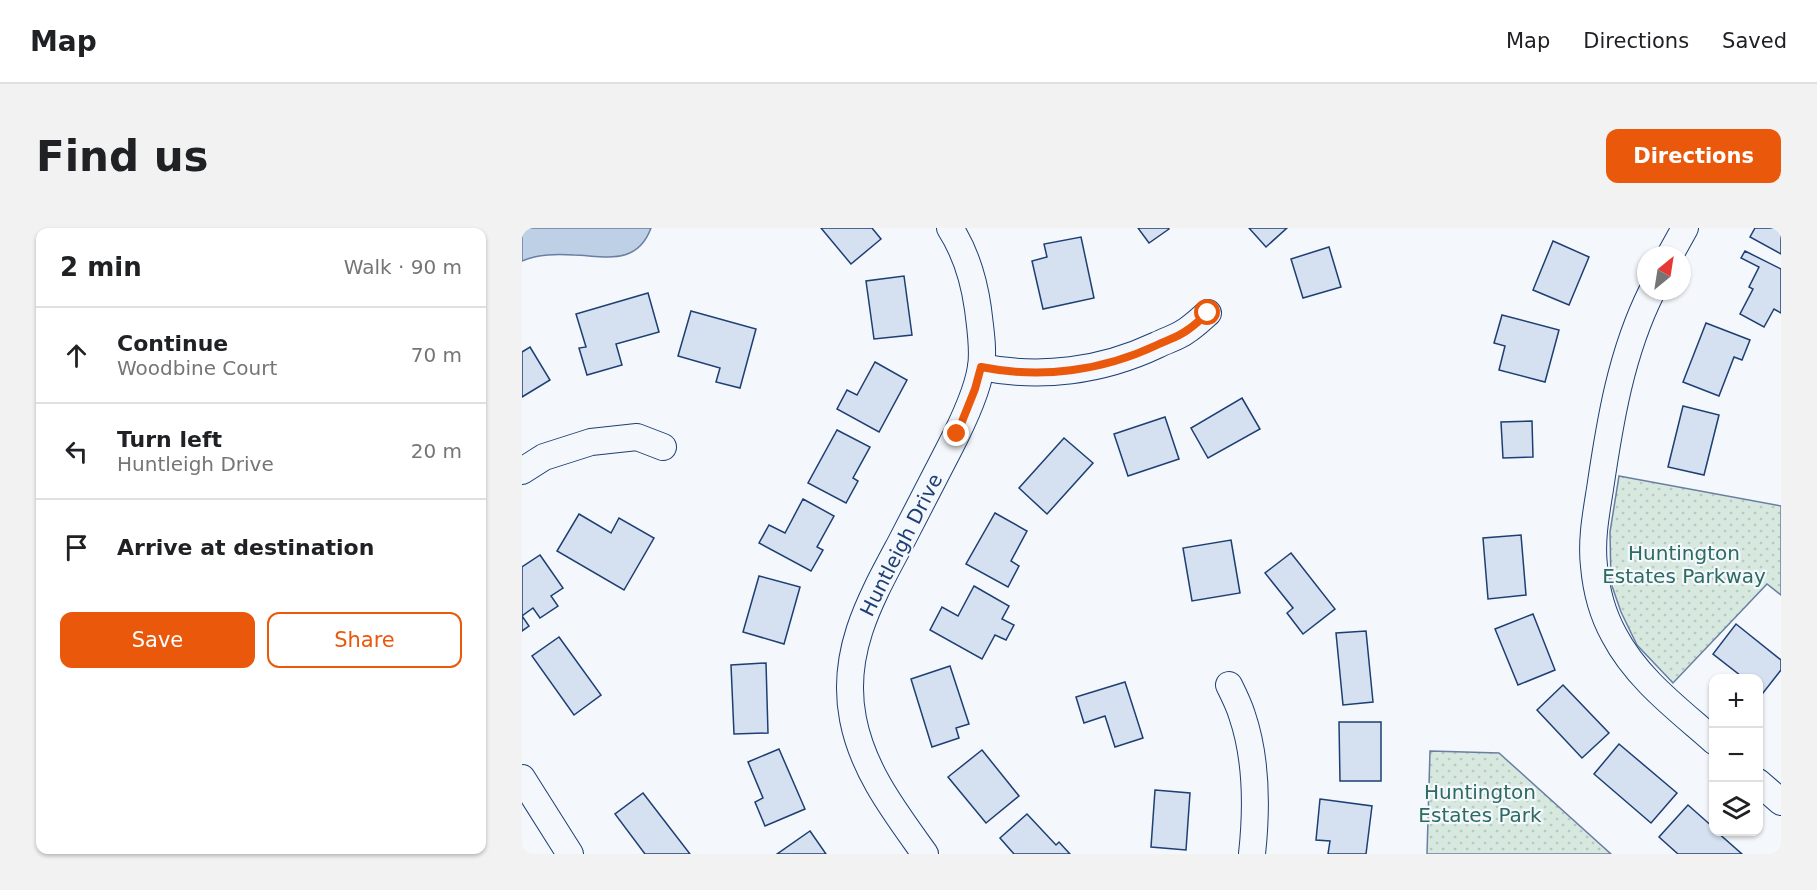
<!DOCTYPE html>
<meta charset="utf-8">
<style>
:root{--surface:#fff;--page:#f2f2f2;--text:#202124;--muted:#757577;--line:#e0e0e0;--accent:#ea580c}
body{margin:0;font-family:"DejaVu Sans",sans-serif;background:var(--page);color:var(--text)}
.controls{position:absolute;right:18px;bottom:18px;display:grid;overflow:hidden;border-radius:12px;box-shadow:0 2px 4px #0004}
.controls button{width:54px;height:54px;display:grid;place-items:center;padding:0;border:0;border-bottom:2px solid var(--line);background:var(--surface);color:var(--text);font:30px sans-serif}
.compass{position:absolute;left:1115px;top:18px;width:54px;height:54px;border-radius:50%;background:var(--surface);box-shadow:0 2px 4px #0004;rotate:30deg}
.stop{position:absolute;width:18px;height:18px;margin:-14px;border:4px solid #ea580c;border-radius:50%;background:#fff}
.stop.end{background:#ea580c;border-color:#fff;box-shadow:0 2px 6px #0008}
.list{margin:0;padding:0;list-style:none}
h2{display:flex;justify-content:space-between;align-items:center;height:78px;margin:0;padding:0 24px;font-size:26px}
h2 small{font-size:20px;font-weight:400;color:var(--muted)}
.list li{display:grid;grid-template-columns:39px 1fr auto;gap:18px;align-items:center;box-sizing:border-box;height:96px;padding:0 24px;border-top:2px solid var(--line)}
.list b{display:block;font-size:22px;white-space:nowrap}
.list p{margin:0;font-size:20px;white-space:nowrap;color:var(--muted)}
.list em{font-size:20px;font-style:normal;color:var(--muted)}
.actions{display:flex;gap:12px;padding:18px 24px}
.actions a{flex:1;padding:14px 0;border:2px solid var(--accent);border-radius:12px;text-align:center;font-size:21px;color:var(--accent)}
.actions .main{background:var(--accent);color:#fff}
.icon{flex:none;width:33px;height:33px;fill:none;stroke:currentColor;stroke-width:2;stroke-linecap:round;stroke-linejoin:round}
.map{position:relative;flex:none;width:1259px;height:626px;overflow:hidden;border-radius:12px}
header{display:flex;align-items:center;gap:36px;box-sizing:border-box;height:84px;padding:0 30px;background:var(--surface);border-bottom:2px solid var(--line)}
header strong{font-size:28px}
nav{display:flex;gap:33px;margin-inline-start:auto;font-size:21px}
.intro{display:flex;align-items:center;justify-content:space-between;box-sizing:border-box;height:144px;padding:0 36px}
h1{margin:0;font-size:42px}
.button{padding:15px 27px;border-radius:12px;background:var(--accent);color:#fff;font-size:21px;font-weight:700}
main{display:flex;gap:36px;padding:0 36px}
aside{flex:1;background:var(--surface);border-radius:12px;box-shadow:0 2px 4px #0004}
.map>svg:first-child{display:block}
</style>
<header>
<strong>Map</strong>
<nav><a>Map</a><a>Directions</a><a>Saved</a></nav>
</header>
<div class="intro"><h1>Find us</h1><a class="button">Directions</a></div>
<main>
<aside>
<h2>2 min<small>Walk · 90 m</small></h2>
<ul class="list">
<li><svg class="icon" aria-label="ahead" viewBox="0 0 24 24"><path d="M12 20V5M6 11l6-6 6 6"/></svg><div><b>Continue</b><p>Woodbine Court</p></div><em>70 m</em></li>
<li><svg class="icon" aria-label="left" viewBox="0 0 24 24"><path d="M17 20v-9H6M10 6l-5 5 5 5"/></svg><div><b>Turn left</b><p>Huntleigh Drive</p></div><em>20 m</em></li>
<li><svg class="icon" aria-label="arrive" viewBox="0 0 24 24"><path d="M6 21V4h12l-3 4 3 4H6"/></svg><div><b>Arrive at destination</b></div></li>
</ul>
<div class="actions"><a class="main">Save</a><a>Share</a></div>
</aside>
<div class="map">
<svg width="1259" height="626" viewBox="0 0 1259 626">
<defs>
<pattern id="green-dots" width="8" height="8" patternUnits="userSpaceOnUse" patternTransform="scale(1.5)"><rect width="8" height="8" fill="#d7e8df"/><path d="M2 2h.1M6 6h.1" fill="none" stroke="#b8c8c3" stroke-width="1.8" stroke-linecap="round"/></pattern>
</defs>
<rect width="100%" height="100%" fill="#f4f7fb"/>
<!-- green -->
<g fill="url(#green-dots)" stroke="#687fa3" stroke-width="1.5">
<polygon points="1097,248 1259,278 1259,367 1245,356 1151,455 1115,417 1099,384 1089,355 1088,304"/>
<polygon points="908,523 977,525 1089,626 905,626"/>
</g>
<!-- water -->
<path fill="#bed0e5" stroke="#687fa3" stroke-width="1.5" d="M0,0H129C115,38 83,28 52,27C34,26 17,26 0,33Z"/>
<!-- building -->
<g fill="#d5e0f0" stroke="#1d3f73" stroke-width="1.5">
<polygon points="299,0 350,0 359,11 329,36"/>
<polygon points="616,0 646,0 647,1 627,15"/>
<polygon points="727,0 765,0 744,19"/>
<polygon points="1233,0 1259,0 1259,26 1228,9"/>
<polygon points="559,9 572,70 521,81 510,33 525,29 522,16"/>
<polygon points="1031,13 1067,29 1047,77 1011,62"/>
<polygon points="807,19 819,59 781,70 769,31"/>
<polygon points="1223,23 1259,41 1259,85 1252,81 1242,99 1218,86 1231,61 1227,59 1237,39 1219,30"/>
<polygon points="382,48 390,107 352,111 344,53"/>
<polygon points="126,65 137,104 94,116 100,137 65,147 57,120 64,119 54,86"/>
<polygon points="169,83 234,101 218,160 194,154 198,140 156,128"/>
<polygon points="980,87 1037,102 1023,154 977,142 983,118 972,115"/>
<polygon points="1184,95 1228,112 1220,132 1212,129 1197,168 1161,154"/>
<polygon points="8,119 28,152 0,169 0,124"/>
<polygon points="353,134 385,152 357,204 315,181 325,162 335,167"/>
<polygon points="720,170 738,201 686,230 669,200"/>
<polygon points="1161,178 1197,187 1182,247 1146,239"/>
<polygon points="643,189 657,231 606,248 592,206"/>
<polygon points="1010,193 1011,229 981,230 979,194"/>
<polygon points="315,202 348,219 331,250 336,253 324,275 286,255"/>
<polygon points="542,210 571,235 525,286 497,260"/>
<polygon points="281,271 312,288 295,319 301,322 289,343 237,315 247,297 263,305"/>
<polygon points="473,285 505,303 489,333 497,338 486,359 444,336"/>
<polygon points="57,286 89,305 97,290 132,310 102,362 35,323"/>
<polygon points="999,307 1004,367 966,371 961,310"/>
<polygon points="709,312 718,365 670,373 661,320"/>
<polygon points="769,325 813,381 781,406 765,385 771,380 743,345"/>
<polygon points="18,327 41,360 29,368 36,378 18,390 11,380 0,388 7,398 0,403 0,339"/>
<polygon points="237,348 278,359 262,416 221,404"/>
<polygon points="452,358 487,378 480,391 492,397 484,412 473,407 460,431 408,402 420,379 436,388"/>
<polygon points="1011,386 1033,442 996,457 973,401"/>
<polygon points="1214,396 1259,432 1259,442 1241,465 1236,461 1236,451 1223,451 1191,426"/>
<polygon points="844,403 851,474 821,477 814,405"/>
<polygon points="37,409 79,467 52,487 10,428"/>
<polygon points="244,435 246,505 212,506 209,437"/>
<polygon points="428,438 447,496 434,500 437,510 410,519 389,451"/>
<polygon points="603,454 621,510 593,519 583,488 562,495 554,469"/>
<polygon points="1041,457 1087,505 1060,530 1015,482"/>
<polygon points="817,494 859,494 859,553 818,553"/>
<polygon points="1097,516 1155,565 1129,595 1072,546"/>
<polygon points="257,521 283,581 243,598 233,574 241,570 226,534"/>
<polygon points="460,522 497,568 464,595 426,549"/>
<polygon points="633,562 668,565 664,622 629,619"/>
<polygon points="121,565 168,626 123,626 93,586"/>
<polygon points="798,571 850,578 844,626 806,626 808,613 794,612"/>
<polygon points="1166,577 1192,600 1192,604 1195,604 1220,626 1156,626 1137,609"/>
<polygon points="505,586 534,617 537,614 548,626 492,626 478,610"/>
<polygon points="288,603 304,626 255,626"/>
</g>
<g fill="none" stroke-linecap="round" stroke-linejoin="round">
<!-- minor casing -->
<g stroke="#1d3f73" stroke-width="28">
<g id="minor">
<polyline points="1148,27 1163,0"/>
<path d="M1130,63C1099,125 1088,193 1078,261C1074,286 1069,312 1072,338C1074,361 1081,387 1092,407C1115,451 1156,481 1192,513"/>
<path d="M459,139C519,151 580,143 635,117C645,112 656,109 664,103C672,98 679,91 686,85"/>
<polyline points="0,243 22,229 69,214 115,209 141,219"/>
<path d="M707,457C712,467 717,477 720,487C735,531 735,580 730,626"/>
<polyline points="0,550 48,626"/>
<polyline points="1236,554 1259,574"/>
<path d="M403,626C373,584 341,543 331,491C318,425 348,372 378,316C394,285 410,254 426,223C438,200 455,166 459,139C462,121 458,99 456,81C452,52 444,25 428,0"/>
</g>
</g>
<!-- minor -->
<use href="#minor" stroke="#f4f7fb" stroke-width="26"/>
</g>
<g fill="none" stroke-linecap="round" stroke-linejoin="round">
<!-- route -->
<path stroke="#ea580c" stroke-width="8" d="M435,206L453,161L459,139C519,151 580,143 635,117C645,112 656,109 664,103C672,98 679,91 686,85"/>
</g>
<g text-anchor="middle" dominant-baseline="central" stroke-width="4.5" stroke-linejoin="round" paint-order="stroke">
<!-- street labels -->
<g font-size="20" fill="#1d3f73" stroke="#f4f7fb">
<text transform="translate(379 317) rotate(-63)">Huntleigh Drive</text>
</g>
<!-- park labels -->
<g font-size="20" fill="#2c6c60" stroke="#f4f7fb">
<text x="1162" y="325">Huntington<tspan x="1162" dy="23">Estates Parkway</tspan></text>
<text x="958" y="564">Huntington<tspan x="958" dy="23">Estates Park</tspan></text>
</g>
</g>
</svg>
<div class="controls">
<button>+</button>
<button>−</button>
<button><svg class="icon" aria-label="layers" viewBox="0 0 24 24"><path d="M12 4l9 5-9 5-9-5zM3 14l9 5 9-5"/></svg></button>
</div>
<svg class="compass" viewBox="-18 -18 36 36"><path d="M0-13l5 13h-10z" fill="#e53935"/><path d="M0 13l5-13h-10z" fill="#757577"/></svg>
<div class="stop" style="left:686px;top:85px"></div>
<div class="stop end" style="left:435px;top:206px"></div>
</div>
</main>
